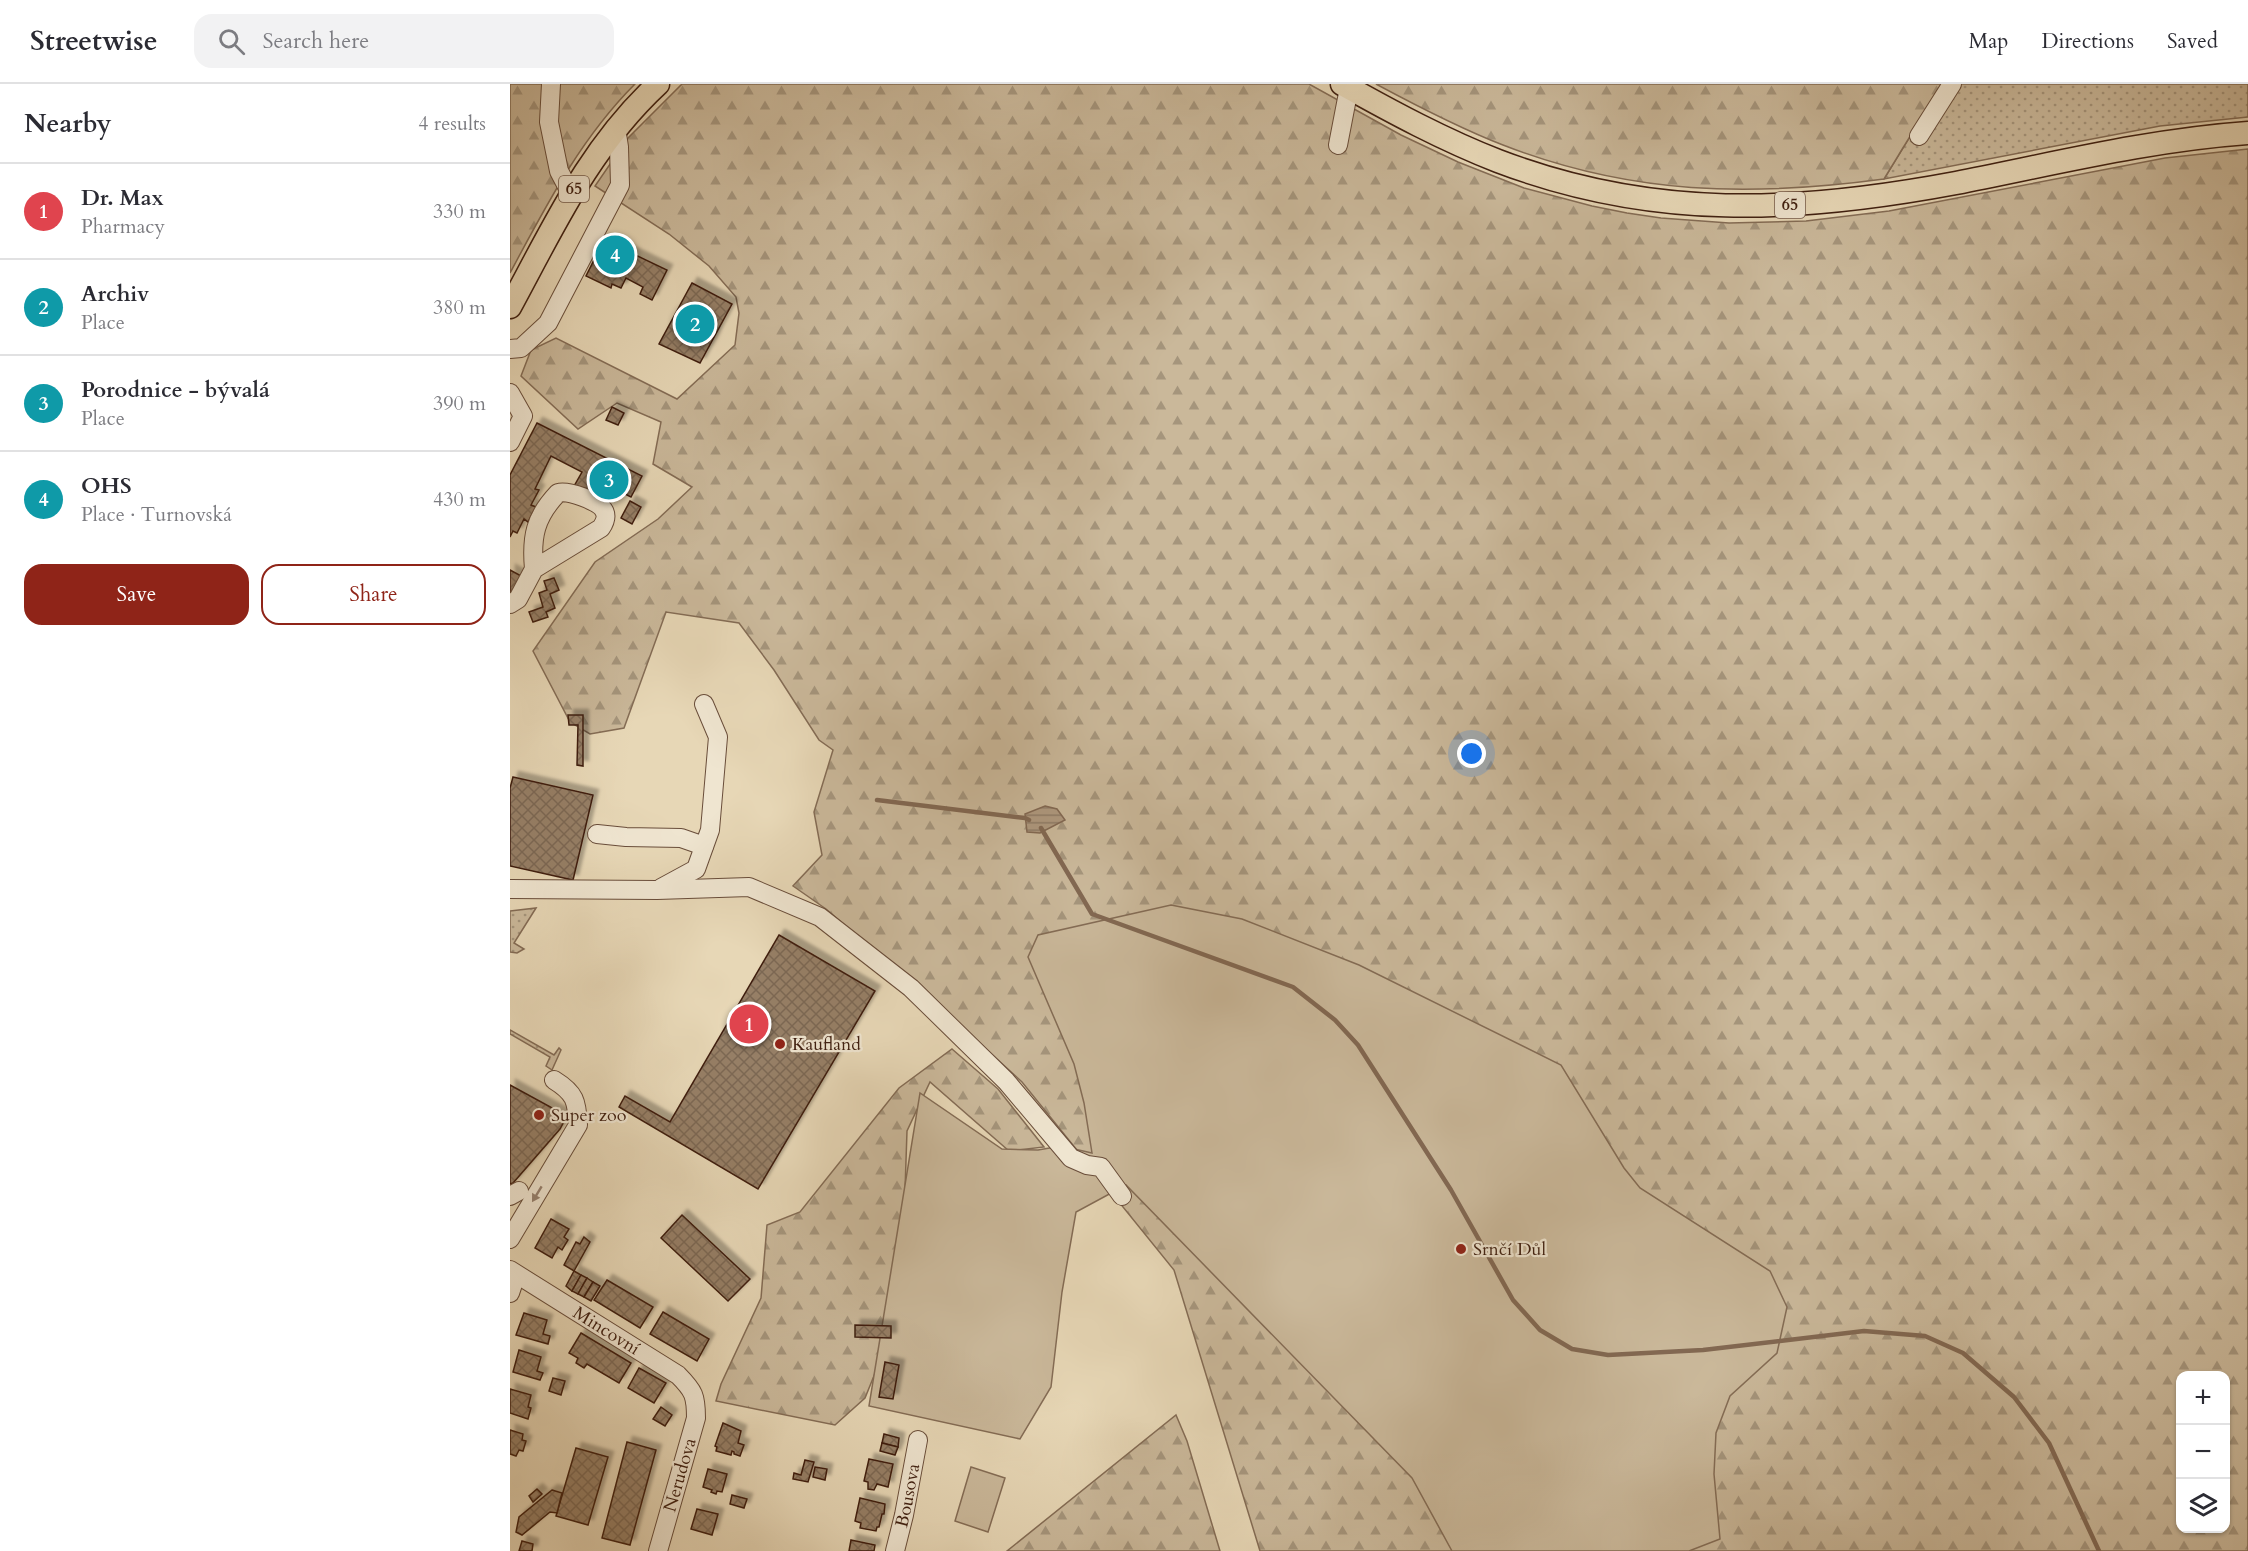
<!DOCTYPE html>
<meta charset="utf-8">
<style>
:root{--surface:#fff;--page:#f2f2f3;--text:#2b2b33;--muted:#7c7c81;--line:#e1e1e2;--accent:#8f2418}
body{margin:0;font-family:Cardo,serif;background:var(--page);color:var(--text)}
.controls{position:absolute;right:18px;bottom:18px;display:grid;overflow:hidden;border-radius:12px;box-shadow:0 2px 4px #0004}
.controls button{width:54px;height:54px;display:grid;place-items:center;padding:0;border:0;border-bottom:2px solid var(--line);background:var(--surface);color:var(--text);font:30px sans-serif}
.you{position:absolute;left:962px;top:670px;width:21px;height:21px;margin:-15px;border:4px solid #fff;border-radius:50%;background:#1a73e8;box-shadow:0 0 0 9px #1a73e833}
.badge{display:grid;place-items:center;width:39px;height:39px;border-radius:50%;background:var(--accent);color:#fff;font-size:20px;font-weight:700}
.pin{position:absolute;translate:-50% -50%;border:3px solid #fff;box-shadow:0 2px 6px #0006}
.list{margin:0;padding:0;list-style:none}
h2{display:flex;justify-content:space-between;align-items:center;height:78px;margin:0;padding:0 24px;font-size:26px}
h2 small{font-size:20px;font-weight:400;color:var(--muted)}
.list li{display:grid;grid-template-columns:39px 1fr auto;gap:18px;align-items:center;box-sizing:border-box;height:96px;padding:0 24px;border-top:2px solid var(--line)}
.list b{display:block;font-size:22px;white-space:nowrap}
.list p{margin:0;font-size:20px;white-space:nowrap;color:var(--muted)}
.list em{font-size:20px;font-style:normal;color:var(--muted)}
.actions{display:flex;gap:12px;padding:18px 24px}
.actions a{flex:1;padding:14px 0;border:2px solid var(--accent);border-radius:18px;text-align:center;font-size:21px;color:var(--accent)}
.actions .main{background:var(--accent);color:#fff}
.icon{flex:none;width:33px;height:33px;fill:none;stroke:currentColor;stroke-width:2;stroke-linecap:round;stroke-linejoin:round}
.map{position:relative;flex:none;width:1738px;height:1467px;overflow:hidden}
header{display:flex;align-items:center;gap:36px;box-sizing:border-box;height:84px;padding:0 30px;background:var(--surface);border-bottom:2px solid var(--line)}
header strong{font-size:28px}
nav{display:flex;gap:33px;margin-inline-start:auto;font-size:21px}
.search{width:420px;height:54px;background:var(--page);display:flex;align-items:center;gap:15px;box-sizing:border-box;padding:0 21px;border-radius:18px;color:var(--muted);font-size:22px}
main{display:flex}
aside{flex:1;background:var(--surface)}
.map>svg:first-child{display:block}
</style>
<header>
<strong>Streetwise</strong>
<div class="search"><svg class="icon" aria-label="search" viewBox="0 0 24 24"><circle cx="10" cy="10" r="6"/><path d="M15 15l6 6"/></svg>Search here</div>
<nav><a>Map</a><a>Directions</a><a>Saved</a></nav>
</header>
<main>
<aside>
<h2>Nearby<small>4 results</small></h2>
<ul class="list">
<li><span class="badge" style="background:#e0444e">1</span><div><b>Dr. Max</b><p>Pharmacy</p></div><em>330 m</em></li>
<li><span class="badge" style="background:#0f9aa8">2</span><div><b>Archiv</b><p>Place</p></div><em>380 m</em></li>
<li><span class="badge" style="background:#0f9aa8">3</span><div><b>Porodnice - bývalá</b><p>Place</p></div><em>390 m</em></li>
<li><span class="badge" style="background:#0f9aa8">4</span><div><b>OHS</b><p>Place · Turnovská</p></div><em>430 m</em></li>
</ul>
<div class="actions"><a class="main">Save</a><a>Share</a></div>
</aside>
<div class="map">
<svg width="1738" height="1467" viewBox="0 0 1738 1467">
<defs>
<pattern id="green-dots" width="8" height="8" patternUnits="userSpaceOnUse" patternTransform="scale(1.5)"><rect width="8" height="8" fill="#cab89a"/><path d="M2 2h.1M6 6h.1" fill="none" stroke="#a5957c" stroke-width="1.8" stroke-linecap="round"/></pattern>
<pattern id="forest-firs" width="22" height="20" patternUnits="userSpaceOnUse" patternTransform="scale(1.5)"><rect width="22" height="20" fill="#cab89a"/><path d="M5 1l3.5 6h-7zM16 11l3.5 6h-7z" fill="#a5957c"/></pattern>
<pattern id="water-rules" width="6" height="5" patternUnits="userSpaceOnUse" patternTransform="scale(1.5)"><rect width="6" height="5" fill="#ae987e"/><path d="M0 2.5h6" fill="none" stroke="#8f7b66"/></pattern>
<pattern id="building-cross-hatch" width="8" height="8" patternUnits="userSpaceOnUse" patternTransform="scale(1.5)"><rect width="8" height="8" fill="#967f66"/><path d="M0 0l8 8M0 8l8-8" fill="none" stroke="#7c6753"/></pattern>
<filter id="shadow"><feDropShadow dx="5.5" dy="-5.5" stdDeviation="1.5" flood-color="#0004"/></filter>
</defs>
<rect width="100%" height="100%" fill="#e7d7b6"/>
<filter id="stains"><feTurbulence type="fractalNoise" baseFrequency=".00333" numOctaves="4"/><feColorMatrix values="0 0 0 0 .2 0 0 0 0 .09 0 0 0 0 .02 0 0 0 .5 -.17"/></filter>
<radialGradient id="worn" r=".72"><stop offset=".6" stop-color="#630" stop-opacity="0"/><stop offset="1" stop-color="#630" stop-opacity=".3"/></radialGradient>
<!-- green -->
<g fill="url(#green-dots)" stroke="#846c55" stroke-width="1.5">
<polygon points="1432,0 1738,0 1738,33 1650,42 1374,95"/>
<polygon points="26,824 4,859 14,865 7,869 0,868 0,827"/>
<polygon points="0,946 44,971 49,964 51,966 42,986 36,982 40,973 0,950"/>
</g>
<!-- forest -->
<g fill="url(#forest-firs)" stroke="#846c55" stroke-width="1.5" fill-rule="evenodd">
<path d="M0,0H125C70,55 36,122 0,189Z"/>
<path d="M172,0H799L891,51L948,78L1014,104L1082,122L1117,129L1151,134L1219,139L1296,137L1379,127L1655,74L1738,65V1467H750L664,1186L512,998L419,913L316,825L283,802L312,771L304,728L323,666L309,656L264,586L229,539L156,528L114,644L80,650L60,638L23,567L85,478L148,435L182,403L143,380L151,338L107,319L68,345L11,292L21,266L46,254L167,315L225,261L229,229L226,213L199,182L159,150L85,102L118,54ZM1670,1292H1716V1444H1670Z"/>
<path d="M866,0H1432L1374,95C1240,113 1121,111 993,61C949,44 907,22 866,0Z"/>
<polygon points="442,965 488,1005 534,1063 499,1067 420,998 397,1047 391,1225 355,1314 325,1341 206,1317 211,1300 251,1214 257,1141 290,1128 389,1004"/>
<polygon points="666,1331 677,1357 710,1467 497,1467"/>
</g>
<!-- pitch -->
<g fill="#cab89a" stroke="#846c55" stroke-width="1.5">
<polygon points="661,821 732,835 849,881 1051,981 1114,1084 1130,1104 1260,1187 1277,1223 1267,1269 1220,1312 1206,1349 1204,1390 1210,1455 1179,1467 942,1467 902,1394 616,1101 566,1128 552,1208 541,1303 510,1355 359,1322 410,1009 492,1065 528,1066 551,1062 582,1069 574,1019 564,980 518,873 528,851"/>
<polygon points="461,1383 495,1394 478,1448 445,1437"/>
</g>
<!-- water -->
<polygon fill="url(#water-rules)" stroke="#826852" stroke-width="1.5" points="535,722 547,725 555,736 530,749 517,748 515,730"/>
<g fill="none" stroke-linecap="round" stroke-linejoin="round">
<!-- stream -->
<g stroke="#826852" stroke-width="4.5">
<polyline points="367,716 515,734 519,736"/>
<polyline points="531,744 582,830 783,903 825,936 848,961 941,1106 1003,1216 1030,1246 1062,1265 1098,1271 1193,1266 1354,1247 1415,1252 1453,1269 1504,1313 1539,1359 1589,1467"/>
</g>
</g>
<!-- building -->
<g fill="url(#building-cross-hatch)" stroke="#3f1f10" stroke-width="1.5" filter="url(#shadow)">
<polygon points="94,156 157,186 142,216 130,210 133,203 116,194 111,204 102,200 101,204 76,192"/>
<polygon points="182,199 222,220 190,279 149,260"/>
<polygon points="102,323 114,329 108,341 96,336"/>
<polygon points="27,339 132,392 121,413 95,400 86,416 63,404 72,388 41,372 25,405 29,406 21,421 26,423 18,438 14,435 7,449 3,447 0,453 0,391"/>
<polygon points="120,417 131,423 122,440 111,434"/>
<polygon points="0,486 13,493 0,511"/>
<polygon points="44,494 49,506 40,510 45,524 36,528 38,533 23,538 19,528 33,523 29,509 37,506 34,497"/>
<polygon points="58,631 73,631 73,682 67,681 68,641 59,641"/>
<polygon points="3,693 83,711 63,796 0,782 0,704"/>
<polygon points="269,851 365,907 248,1105 109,1023 115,1012 160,1038"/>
<polygon points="0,1001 57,1032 50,1045 3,1099 0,1100"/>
<polygon points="172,1131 240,1195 218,1217 151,1154"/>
<polygon points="41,1135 59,1145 54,1153 58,1156 52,1166 48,1163 42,1174 25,1164"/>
<polygon points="74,1153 80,1158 64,1187 54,1181 66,1158 70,1160"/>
<polygon points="64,1187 71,1191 62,1207 56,1202"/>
<polygon points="71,1191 77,1194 68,1210 62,1207"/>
<polygon points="77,1194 83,1198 74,1213 68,1210"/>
<polygon points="97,1196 143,1223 130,1244 84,1216"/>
<polygon points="83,1198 90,1202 81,1217 74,1213"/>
<polygon points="153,1228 199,1255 187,1277 140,1250"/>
<polygon points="14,1229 37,1236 33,1250 40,1252 38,1260 6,1251"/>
<polygon points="345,1241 381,1242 381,1254 345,1253"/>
<polygon points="71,1249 121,1279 109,1299 77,1280 74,1284 66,1279 68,1274 59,1269"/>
<polygon points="9,1266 31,1273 27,1287 33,1289 30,1296 3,1288"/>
<polygon points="375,1278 389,1281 383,1315 369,1313"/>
<polygon points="129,1284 156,1299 144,1319 118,1304"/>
<polygon points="43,1294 55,1297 51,1311 39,1307"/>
<polygon points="0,1305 21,1311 18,1323 21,1324 18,1335 0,1329"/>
<polygon points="151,1323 162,1331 155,1342 143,1335"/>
<polygon points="213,1339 231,1347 228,1359 234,1361 230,1372 224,1370 224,1368 222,1367 221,1371 206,1367 207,1363 205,1362"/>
<polygon points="0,1346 13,1350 12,1356 16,1357 13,1367 9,1366 6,1372 0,1370"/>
<polygon points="374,1350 389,1354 388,1363 372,1359"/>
<polygon points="117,1358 146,1366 120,1461 92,1454"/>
<polygon points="372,1359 388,1363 385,1371 370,1367"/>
<polygon points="66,1364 98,1373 78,1441 46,1432"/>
<polygon points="359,1375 383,1380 378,1403 367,1400 364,1406 358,1405 358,1398 354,1397"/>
<polygon points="295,1376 304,1378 298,1398 283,1395 284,1389 291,1391"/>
<polygon points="305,1383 317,1385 315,1396 303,1393"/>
<polygon points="198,1385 217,1390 212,1408 207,1407 206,1410 201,1408 202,1406 193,1403"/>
<polygon points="27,1405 32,1410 23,1418 19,1412"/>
<polygon points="42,1406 52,1409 47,1429 40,1428 12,1451 6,1448 9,1433"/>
<polygon points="222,1411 237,1415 234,1424 220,1420"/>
<polygon points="350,1414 375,1420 374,1430 372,1430 369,1443 367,1443 366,1447 350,1444 351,1439 345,1437"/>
<polygon points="187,1425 208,1430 202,1451 181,1445"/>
<polygon points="341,1456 365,1461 364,1467 339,1467"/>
<polygon points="12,1457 23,1460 22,1467 9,1467"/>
</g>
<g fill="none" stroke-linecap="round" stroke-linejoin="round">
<!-- minor casing -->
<g stroke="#694d3a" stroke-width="20">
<g id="minor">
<polyline points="41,0 39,38 49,87 61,110"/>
<polyline points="1409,52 1442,0"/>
<polyline points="828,61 839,4"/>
<polyline points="0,265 11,264 38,239 110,101 109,63 106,44"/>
<polyline points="0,309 13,332 0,358"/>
<path d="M0,520L8,515L24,485L91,444C95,438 98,432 93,425C88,417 58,406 48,409C25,433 21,453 24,485"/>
<polyline points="87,750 116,753 171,754 194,762"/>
<polyline points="151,804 186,785 200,746 208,653 194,620"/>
<polyline points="0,805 147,806 239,803 310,833 401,904 496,997 561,1074 577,1081 591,1083 612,1112"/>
<polyline points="0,1112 9,1107"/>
<path d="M0,1155L68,1041C67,1017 65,1009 44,996"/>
<path id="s1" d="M0,1186L168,1291C184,1307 186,1312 186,1334L148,1467"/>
<polyline points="0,1209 6,1191"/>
<path id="s2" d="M385,1467L394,1431L408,1356"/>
</g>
</g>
<!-- major casing -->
<g stroke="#3f1f10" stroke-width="25">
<g id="major">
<path d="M832,0C882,28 934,56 988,77C1143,136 1286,129 1446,99C1543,80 1639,56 1738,49"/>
<path d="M0,223C44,142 79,64 148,0"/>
</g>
</g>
<!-- minor -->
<use href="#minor" stroke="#efe5d0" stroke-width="18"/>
<!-- major -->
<use href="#major" stroke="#e7d7b6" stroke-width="22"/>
</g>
<!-- one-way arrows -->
<defs><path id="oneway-solid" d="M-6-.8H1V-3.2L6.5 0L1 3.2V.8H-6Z" transform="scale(1.5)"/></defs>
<use fill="#978270" href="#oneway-solid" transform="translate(27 1110) rotate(121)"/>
<!-- markers -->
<g fill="#8f2418" stroke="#efe5d0" stroke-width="2">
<circle cx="270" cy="960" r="6"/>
<circle cx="29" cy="1031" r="6"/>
<circle cx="951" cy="1165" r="6"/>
</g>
<g text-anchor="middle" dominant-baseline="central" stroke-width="4.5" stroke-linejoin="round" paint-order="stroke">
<!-- shield labels -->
<g fill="#efe5d0" stroke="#745a4a" stroke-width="1.5">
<rect x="49" y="92" width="30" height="26" rx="4.5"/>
<rect x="1265" y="108" width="30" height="26" rx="4.5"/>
</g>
<g font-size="16" font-weight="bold" fill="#3f1f10">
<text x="64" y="105">65</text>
<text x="1280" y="121">65</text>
</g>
<!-- poi labels -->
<g font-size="18" fill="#3f1f10" stroke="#efe5d0" text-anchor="start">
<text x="282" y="960">Kaufland</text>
<text x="41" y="1031">Super zoo</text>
<text x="963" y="1165">Srnčí Důl</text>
</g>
<!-- street labels -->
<g font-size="18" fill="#3f1f10" stroke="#efe5d0">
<text stroke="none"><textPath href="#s1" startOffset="114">Mincovní</textPath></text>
<text transform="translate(170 1391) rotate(-74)">Nerudova</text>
<text stroke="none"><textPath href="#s2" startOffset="57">Bousova</textPath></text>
</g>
</g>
<rect width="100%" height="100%" filter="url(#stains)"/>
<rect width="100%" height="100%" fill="url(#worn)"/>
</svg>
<div class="controls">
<button>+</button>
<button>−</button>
<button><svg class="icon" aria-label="layers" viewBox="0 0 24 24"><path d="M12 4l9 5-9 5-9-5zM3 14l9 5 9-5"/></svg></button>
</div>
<div class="you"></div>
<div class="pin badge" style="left:239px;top:940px;background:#e0444e">1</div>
<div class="pin badge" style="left:185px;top:240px;background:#0f9aa8">2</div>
<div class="pin badge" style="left:99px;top:396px;background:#0f9aa8">3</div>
<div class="pin badge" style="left:105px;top:171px;background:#0f9aa8">4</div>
</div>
</main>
